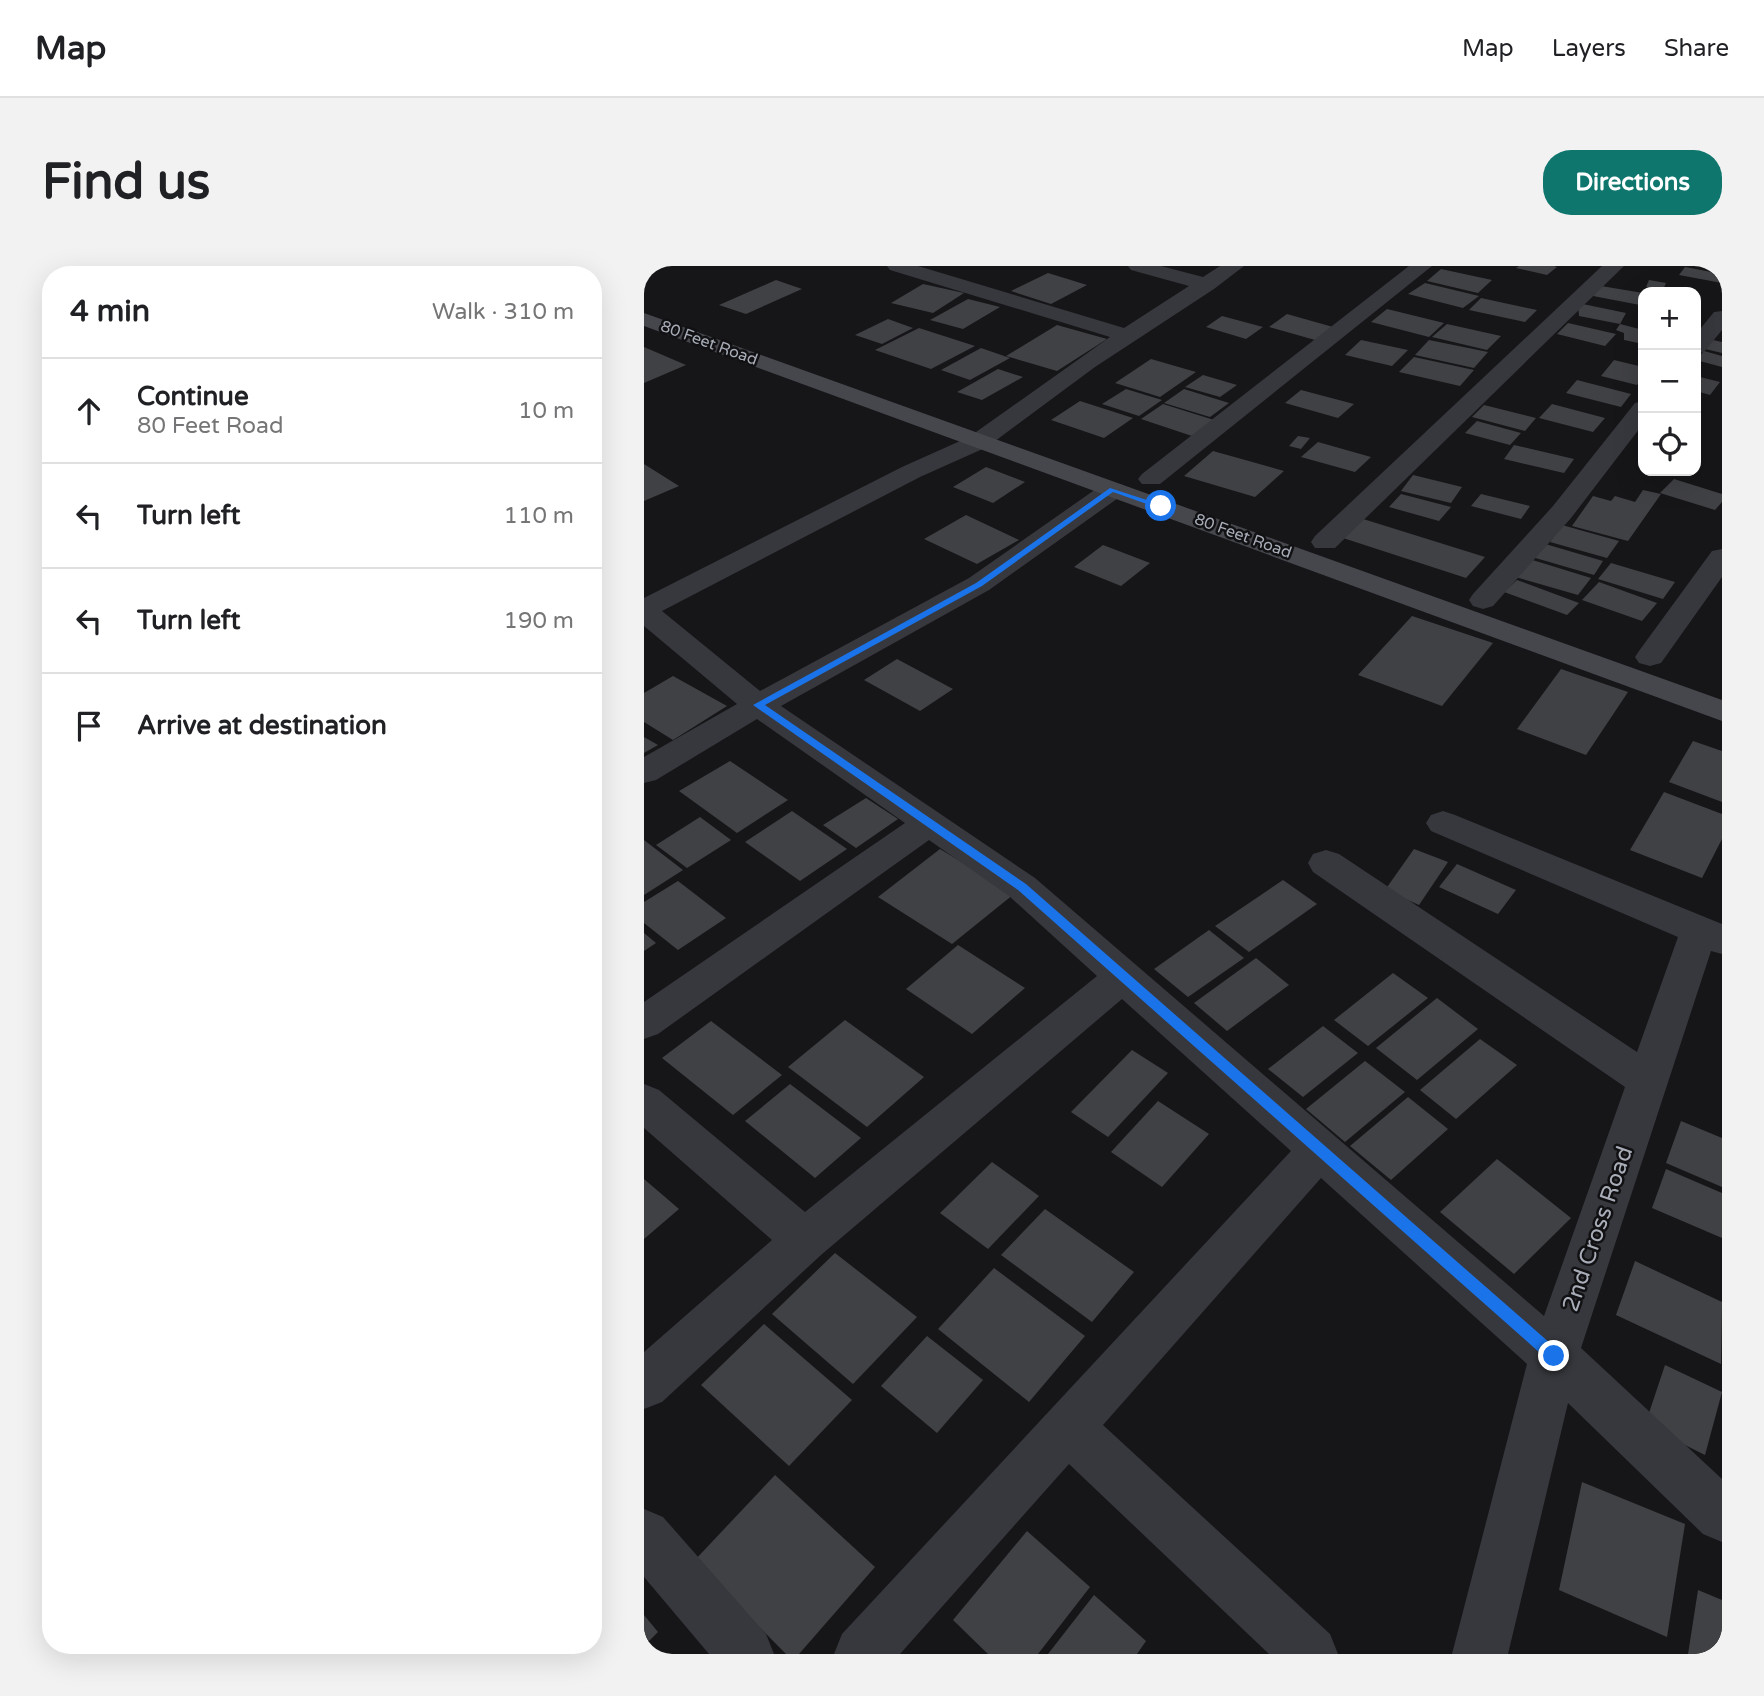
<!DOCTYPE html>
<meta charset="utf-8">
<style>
:root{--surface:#fff;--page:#f2f2f2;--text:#202124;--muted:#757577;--line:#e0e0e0;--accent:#0f766e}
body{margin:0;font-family:"Varela Round",sans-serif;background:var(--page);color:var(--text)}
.controls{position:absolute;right:21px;top:21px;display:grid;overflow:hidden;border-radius:14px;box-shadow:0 7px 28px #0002}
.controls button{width:63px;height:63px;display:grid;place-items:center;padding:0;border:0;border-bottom:2px solid var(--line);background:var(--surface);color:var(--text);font:35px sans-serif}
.stop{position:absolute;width:21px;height:21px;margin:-16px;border:5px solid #1a73e8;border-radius:50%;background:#fff}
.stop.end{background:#1a73e8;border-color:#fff;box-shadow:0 2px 7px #0008}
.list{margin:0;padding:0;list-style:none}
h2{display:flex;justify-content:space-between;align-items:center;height:91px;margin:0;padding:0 28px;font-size:30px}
h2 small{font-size:23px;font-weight:400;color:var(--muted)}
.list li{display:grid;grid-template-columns:46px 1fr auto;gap:21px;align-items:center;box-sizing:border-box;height:105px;padding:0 28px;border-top:2px solid var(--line)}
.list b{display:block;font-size:26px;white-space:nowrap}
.list p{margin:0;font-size:23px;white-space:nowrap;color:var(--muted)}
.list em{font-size:23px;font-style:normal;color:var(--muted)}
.icon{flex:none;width:38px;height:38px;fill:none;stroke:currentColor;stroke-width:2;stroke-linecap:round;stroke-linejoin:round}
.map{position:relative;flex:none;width:1078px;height:1388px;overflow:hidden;border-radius:28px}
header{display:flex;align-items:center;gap:42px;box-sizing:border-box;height:98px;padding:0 35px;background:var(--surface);border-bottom:2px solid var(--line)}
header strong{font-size:33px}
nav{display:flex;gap:38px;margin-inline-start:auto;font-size:24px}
.intro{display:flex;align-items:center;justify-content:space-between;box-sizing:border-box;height:168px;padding:0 42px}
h1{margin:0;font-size:49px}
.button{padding:18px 32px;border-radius:28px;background:var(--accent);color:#fff;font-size:24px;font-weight:700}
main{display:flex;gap:42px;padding:0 42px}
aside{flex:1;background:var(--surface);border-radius:28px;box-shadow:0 7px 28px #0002}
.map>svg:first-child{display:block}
</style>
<header>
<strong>Map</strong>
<nav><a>Map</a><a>Layers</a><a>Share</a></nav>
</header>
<div class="intro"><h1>Find us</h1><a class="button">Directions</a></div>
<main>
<aside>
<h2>4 min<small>Walk · 310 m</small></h2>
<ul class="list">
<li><svg class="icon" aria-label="ahead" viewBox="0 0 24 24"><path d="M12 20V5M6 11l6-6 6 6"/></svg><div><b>Continue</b><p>80 Feet Road</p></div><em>10 m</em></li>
<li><svg class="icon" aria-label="left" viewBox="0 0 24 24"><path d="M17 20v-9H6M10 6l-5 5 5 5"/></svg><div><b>Turn left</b></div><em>110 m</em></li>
<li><svg class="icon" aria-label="left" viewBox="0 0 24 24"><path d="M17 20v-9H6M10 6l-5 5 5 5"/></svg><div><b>Turn left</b></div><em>190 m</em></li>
<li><svg class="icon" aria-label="arrive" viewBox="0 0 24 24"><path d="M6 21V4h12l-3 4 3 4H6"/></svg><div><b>Arrive at destination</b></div></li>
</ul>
</aside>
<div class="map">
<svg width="1078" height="1388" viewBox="0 0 1078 1388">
<rect width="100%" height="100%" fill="#161618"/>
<!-- building -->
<g fill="#404145">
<polygon points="875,0 910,0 913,1 903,9 872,2"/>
<polygon points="1041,1 1078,8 1078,17 1035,9"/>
<polygon points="797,3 848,14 834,27 783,15"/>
<polygon points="404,7 443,19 407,38 367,25"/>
<polygon points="132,14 158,23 102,48 75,39"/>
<polygon points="1005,14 1022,17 1019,24 1002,21"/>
<polygon points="781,17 835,30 819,42 764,28"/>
<polygon points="279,18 320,27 289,47 247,37"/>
<polygon points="957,20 999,27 999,35 996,39 949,30"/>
<polygon points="837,32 893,44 881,56 825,44"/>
<polygon points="324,33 356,41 319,63 286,54"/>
<polygon points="934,37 982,47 976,58 935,50"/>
<polygon points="743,43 800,57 785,71 727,56"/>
<polygon points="643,48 689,61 671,74 625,61"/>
<polygon points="578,50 619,61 602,73 562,61"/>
<polygon points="244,53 269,62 238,78 211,69"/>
<polygon points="924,57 972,68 961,80 913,68"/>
<polygon points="803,58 857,70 843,84 788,71"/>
<polygon points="976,58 999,64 999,78 980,74 980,67 972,64"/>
<polygon points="413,59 463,73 413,105 362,90"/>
<polygon points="275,62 331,80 287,103 231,84"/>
<polygon points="717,74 764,84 748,100 701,89"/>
<polygon points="785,74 844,86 830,102 771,89"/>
<polygon points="1069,74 1078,76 1078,87 1061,83"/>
<polygon points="0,81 42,99 0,117"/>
<polygon points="337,82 366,92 326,114 297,104"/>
<polygon points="1060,85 1078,90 1078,101 1052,94"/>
<polygon points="770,91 830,104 816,120 755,106"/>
<polygon points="507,93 552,106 516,131 471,117"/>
<polygon points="970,94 999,101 999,111 993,119 957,110"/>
<polygon points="354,103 379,111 338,134 313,126"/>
<polygon points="559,109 593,119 576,131 541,121"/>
<polygon points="1052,110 1076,116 1066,129 1052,125"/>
<polygon points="933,114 987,128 977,141 922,127"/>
<polygon points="482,123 518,134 495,150 458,138"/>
<polygon points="540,123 585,137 566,151 520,137"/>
<polygon points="657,124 710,138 694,152 641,137"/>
<polygon points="436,135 489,152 460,172 407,154"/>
<polygon points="519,138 570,154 548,170 497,153"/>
<polygon points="908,138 961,152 949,166 895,152"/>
<polygon points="840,139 892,152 881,165 828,151"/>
<polygon points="833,155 877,167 866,179 821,167"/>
<polygon points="654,170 666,172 657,183 645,180"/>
<polygon points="674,176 727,191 711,206 657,191"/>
<polygon points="870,179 930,193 920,207 860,193"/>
<polygon points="569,185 640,205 611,231 540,210"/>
<polygon points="0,198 35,220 0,235"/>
<polygon points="342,201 381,216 349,237 309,221"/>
<polygon points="769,209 818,221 807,237 757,225"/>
<polygon points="1030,213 1078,228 1078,236 1071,244 1016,227"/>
<polygon points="999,224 1017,228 984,275 928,260 949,230 967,235 971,230 991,236"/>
<polygon points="757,228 807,241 795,255 745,241"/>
<polygon points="837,228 886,240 877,253 827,240"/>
<polygon points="322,249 375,274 333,298 280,273"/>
<polygon points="716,252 841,291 822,312 696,271"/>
<polygon points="918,259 975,275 963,292 906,276"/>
<polygon points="898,277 959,295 950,309 888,291"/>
<polygon points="459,279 506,297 477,320 430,301"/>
<polygon points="882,292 947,312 934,329 868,310"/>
<polygon points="967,297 1031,316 1019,333 954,313"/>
<polygon points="873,314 935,337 923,349 860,326"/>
<polygon points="955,316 1013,337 998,355 938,334"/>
<polygon points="768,350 849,377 798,440 714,409"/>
<polygon points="253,393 309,423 276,445 220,414"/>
<polygon points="917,403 984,426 942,489 873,463"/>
<polygon points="29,410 83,440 29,474 0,456 0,427"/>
<polygon points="0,471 14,479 0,487"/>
<polygon points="1049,475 1078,485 1078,536 1025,516"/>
<polygon points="86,495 144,534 93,567 35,525"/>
<polygon points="1020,526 1078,548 1078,573 1058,612 986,584"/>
<polygon points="222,532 254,553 212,582 179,559"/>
<polygon points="148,545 203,583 156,615 101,576"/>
<polygon points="56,551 87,574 43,602 12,579"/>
<polygon points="0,574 39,604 0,629"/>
<polygon points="296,583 370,628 308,678 234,631"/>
<polygon points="770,583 804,596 775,639 741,624"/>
<polygon points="813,598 872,624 854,648 795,621"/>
<polygon points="639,614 673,638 605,686 571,660"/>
<polygon points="34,615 82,652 34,684 0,657 0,636"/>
<polygon points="565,664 600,692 544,731 510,703"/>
<polygon points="0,667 12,677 0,685"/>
<polygon points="314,679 381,722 328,768 262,723"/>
<polygon points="612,692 645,719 583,765 550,737"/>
<polygon points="749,707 784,732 724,780 690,754"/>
<polygon points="793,732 834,763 773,814 732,782"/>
<polygon points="201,754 280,811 223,861 144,801"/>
<polygon points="67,755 138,809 89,849 18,792"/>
<polygon points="679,760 714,787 659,831 624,803"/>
<polygon points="836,773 873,799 812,853 776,824"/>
<polygon points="488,784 524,807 464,871 427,846"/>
<polygon points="721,795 761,826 701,876 662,843"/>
<polygon points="146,818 217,872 171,912 101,855"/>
<polygon points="764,831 804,863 747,914 706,880"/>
<polygon points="514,835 565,868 518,921 467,886"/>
<polygon points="1037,855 1078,872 1078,921 1022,897"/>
<polygon points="853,893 927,952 870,1008 796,946"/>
<polygon points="348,896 395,930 344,983 296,947"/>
<polygon points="1022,903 1078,927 1078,972 1008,942"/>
<polygon points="0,913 35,943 0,973"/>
<polygon points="401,943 490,1006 448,1056 357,989"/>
<polygon points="191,987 273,1051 209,1118 128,1048"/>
<polygon points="991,995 1078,1036 1077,1098 972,1049"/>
<polygon points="350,1002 441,1070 385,1136 294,1063"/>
<polygon points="120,1058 208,1134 145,1200 57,1119"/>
<polygon points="283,1070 339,1114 293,1167 237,1120"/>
<polygon points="1021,1099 1078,1126 1061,1189 1001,1159"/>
<polygon points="131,1209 231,1301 155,1388 142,1388 50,1295"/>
<polygon points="938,1216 1041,1258 1023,1371 915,1324"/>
<polygon points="383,1265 446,1321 394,1388 344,1388 309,1354"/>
<polygon points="1054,1324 1078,1334 1078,1388 1044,1388"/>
<polygon points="450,1329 502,1375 493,1388 404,1388"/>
<polygon points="0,1349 14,1366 0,1380"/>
</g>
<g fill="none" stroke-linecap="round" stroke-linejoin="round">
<!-- minor -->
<g fill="#37383d" fill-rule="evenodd">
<polygon points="243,0 274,0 480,62 545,20 487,4 484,0 517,0 559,11 576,0 600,0 570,23 451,101 343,181 276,211 18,345 116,425 325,312 459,218 477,218 481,224 477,230 345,324 137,440 391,612 900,1050 981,821 669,606 664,597 669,588 682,584 695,588 993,786 1034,671 787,565 782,557 787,549 799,545 811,549 1078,658 1078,688 1067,685 937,1082 1078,1213 1078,1276 1059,1268 924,1137 864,1388 808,1388 883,1098 677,912 459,1159 686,1368 694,1388 625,1388 425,1198 256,1388 190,1388 198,1368 647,885 478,733 177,989 18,1136 0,1143 0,1086 128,974 0,862 0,818 15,824 161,946 453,710 365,630 285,574 14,768 0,773 0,736 261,557 113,453 12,514 0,517 0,491 93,438 0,360 0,332 258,201 325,171 466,71 246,4"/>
<polygon points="765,0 788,0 516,218 498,218 494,213 498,208"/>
<polygon points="958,0 980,0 691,282 671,282 667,276 671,270"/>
<polygon points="1078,45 1078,64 1060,86 1052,88 1052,68 1070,46"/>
<polygon points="999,135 999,158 927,252 849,340 839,343 829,340 825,334 829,328 909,240 991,137"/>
<polygon points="1078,283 1078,311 1017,397 1006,400 995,397 991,391 995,385 1068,285"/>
<polygon points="0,1243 19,1251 122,1368 130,1388 65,1388 0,1311"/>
</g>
<!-- secondary -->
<polygon fill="#45474d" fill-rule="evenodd" points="0,47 1078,434 1078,455 0,60"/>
</g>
<!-- route -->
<polygon fill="#1a73e8" points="466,222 521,240 514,242 469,226 338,320 121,439 382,618 915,1085 915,1095 905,1095 374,624 109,439 332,317"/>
<g text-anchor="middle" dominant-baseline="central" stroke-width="5" stroke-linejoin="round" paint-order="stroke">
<!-- far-street labels -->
<g font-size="16" fill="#a8adb8" stroke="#111113">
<text transform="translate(65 77) rotate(20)">80 Feet Road</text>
<text transform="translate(599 270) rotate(20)">80 Feet Road</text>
</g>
<!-- near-street labels -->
<g font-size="23" fill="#a8adb8" stroke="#111113">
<text transform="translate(954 963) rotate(-71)">2nd Cross Road</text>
</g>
</g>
</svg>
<div class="controls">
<button>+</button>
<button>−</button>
<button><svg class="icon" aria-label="locate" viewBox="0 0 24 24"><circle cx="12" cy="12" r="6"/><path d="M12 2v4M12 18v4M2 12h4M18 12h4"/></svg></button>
</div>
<div class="stop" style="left:517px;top:240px"></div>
<div class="stop end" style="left:910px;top:1090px"></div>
</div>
</main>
